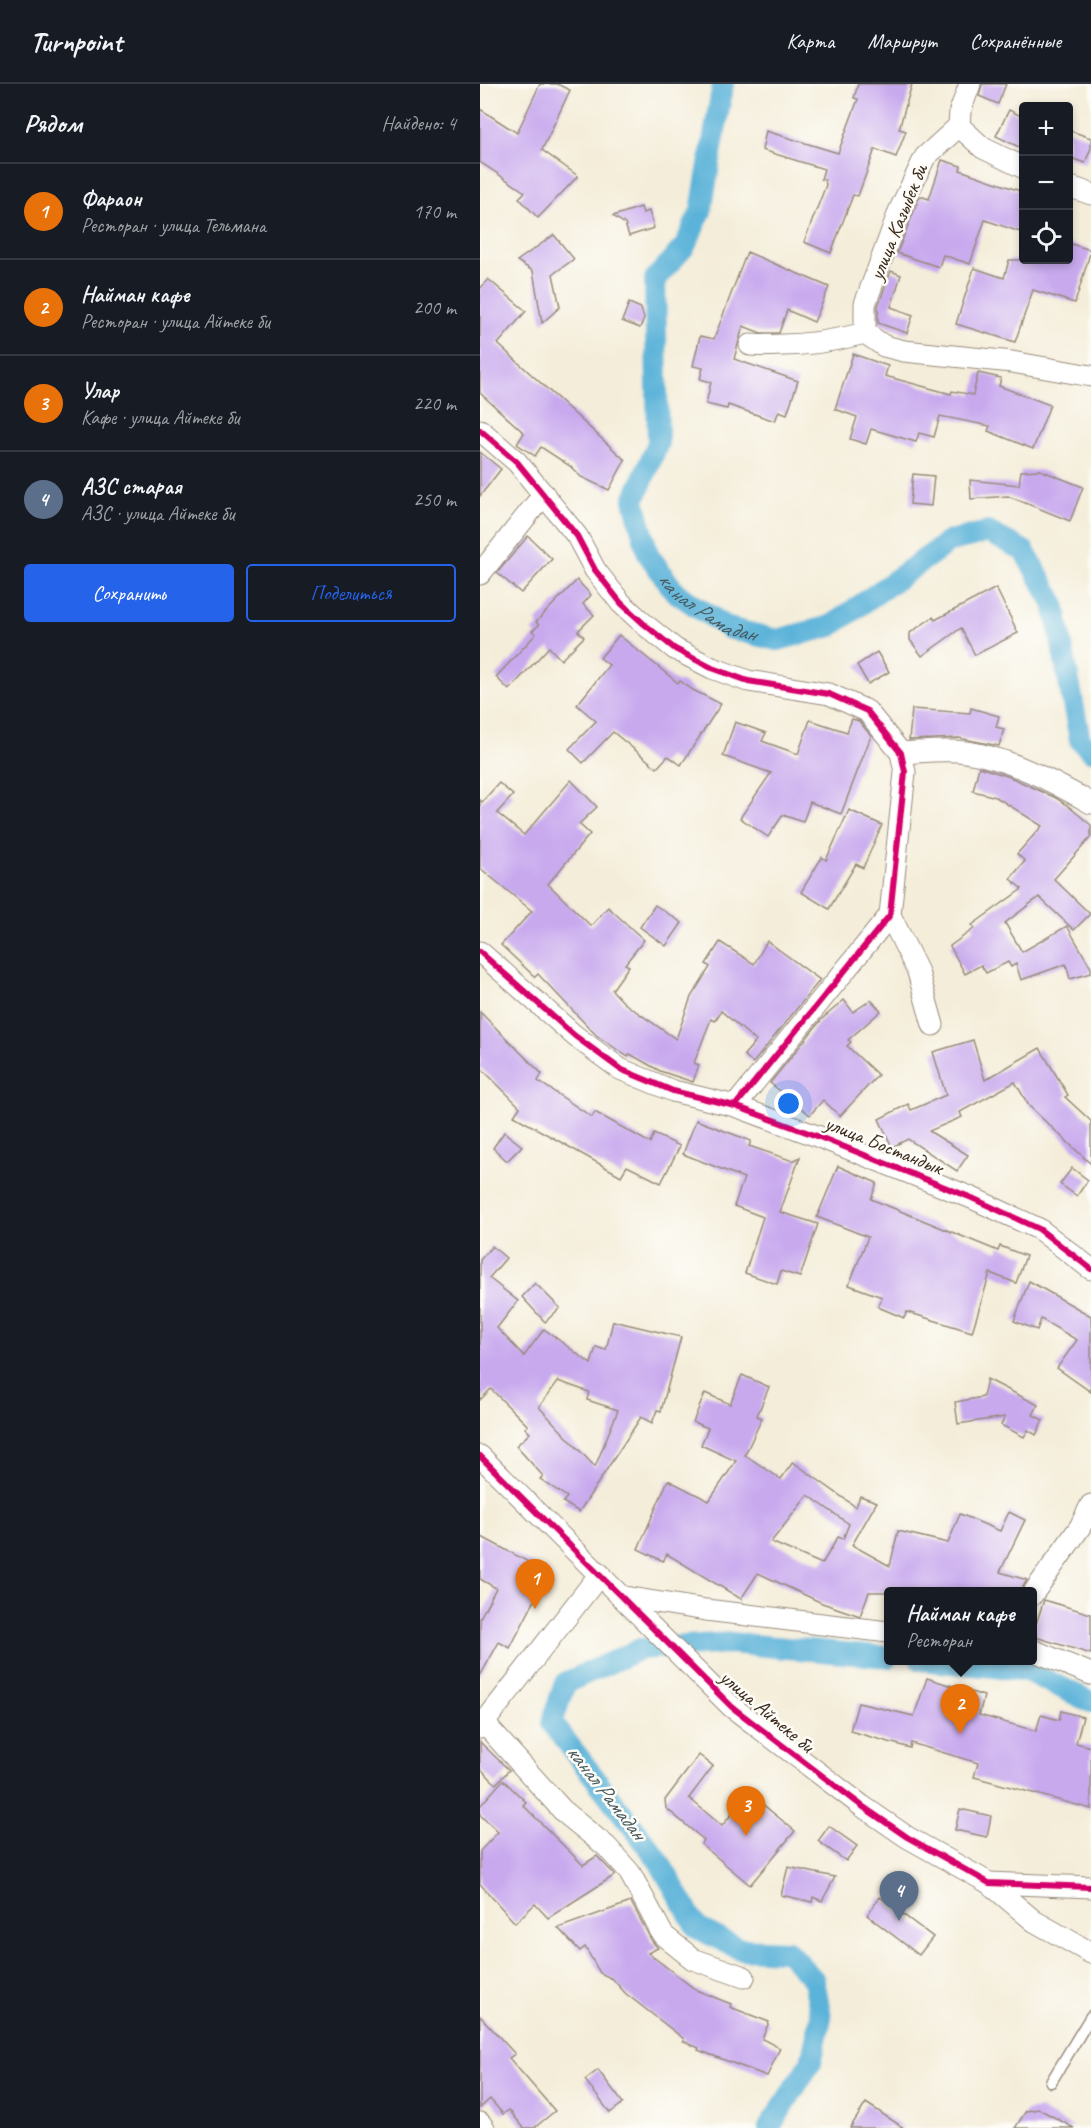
<!DOCTYPE html>
<html lang="ru">
<meta charset="utf-8">
<style>
:root{--surface:#171b24;--page:#242831;--text:#f1f3f6;--muted:#9ea1a6;--line:#363941;--accent:#2563eb}
body{margin:0;font-family:Caveat,sans-serif;background:var(--page);color:var(--text)}
.controls{position:absolute;right:18px;top:18px;display:grid;overflow:hidden;border-radius:6px;box-shadow:0 3px 9px #0003}
.controls button{width:54px;height:54px;display:grid;place-items:center;padding:0;border:0;border-bottom:2px solid var(--line);background:var(--surface);color:var(--text);font:30px sans-serif}
.you{position:absolute;left:309px;top:1020px;width:21px;height:21px;margin:-15px;border:4px solid #fff;border-radius:50%;background:#1a73e8;box-shadow:0 0 0 9px #1a73e833}
.badge{display:grid;place-items:center;width:39px;height:39px;border-radius:50%;background:var(--accent);color:#fff;font-size:20px;font-weight:700}
.pin{position:absolute;translate:-50% -50px;filter:drop-shadow(0 2px 3px #0008)}
.pin::after{content:'';position:absolute;top:32px;width:21px;height:18px;background:inherit;clip-path:polygon(0 0,100% 0,50% 100%)}
.popup{position:absolute;left:404px;top:1503px;width:153px;height:78px;box-sizing:border-box;display:grid;place-content:center;border-radius:6px;background:var(--surface);filter:drop-shadow(0 2px 4px #0005);font-size:20px;white-space:nowrap;color:var(--muted)}
.popup b{font-size:22px;color:var(--text)}
.popup::after{content:'';position:absolute;left:50%;top:100%;margin-left:-12px;border:12px solid transparent;border-top-color:var(--surface)}
.list{margin:0;padding:0;list-style:none}
h2{display:flex;justify-content:space-between;align-items:center;height:78px;margin:0;padding:0 24px;font-size:26px}
h2 small{font-size:20px;font-weight:400;color:var(--muted)}
.list li{display:grid;grid-template-columns:39px 1fr auto;gap:18px;align-items:center;box-sizing:border-box;height:96px;padding:0 24px;border-top:2px solid var(--line)}
.list b{display:block;font-size:22px;white-space:nowrap}
.list p{margin:0;font-size:20px;white-space:nowrap;color:var(--muted)}
.list em{font-size:20px;font-style:normal;color:var(--muted)}
.actions{display:flex;gap:12px;padding:18px 24px}
.actions a{flex:1;padding:14px 0;border:2px solid var(--accent);border-radius:6px;text-align:center;font-size:21px;color:var(--accent)}
.actions .main{background:var(--accent);color:#fff}
.icon{flex:none;width:33px;height:33px;fill:none;stroke:currentColor;stroke-width:2;stroke-linecap:round;stroke-linejoin:round}
.map{position:relative;flex:none;width:611px;height:2044px;overflow:hidden}
header{display:flex;align-items:center;gap:36px;box-sizing:border-box;height:84px;padding:0 30px;background:var(--surface);border-bottom:2px solid var(--line)}
header strong{font-size:28px}
nav{display:flex;gap:33px;margin-inline-start:auto;font-size:21px}
main{display:flex}
aside{flex:1;background:var(--surface)}
.map>svg:first-child{display:block}
</style>
<header>
<strong>Turnpoint</strong>
<nav><a>Карта</a><a>Маршрут</a><a>Сохранённые</a></nav>
</header>
<main>
<aside>
<h2>Рядом<small>Найдено: 4</small></h2>
<ul class="list">
<li><span class="badge" style="background:#e8710a">1</span><div><b>Фараон</b><p>Ресторан · улица Тельмана</p></div><em>170 m</em></li>
<li><span class="badge" style="background:#e8710a">2</span><div><b>Найман кафе</b><p>Ресторан · улица Айтеке би</p></div><em>200 m</em></li>
<li><span class="badge" style="background:#e8710a">3</span><div><b>Улар</b><p>Кафе · улица Айтеке би</p></div><em>220 m</em></li>
<li><span class="badge" style="background:#5c6f8a">4</span><div><b>АЗС старая</b><p>АЗС · улица Айтеке би</p></div><em>250 m</em></li>
</ul>
<div class="actions"><a class="main">Сохранить</a><a>Поделиться</a></div>
</aside>
<div class="map">
<svg width="611" height="2044" viewBox="0 0 611 2044">
<rect width="100%" height="100%" fill="#fdfcf7"/>
<filter id="ink" filterUnits="userSpaceOnUse"><feTurbulence type="fractalNoise" baseFrequency=".0167" numOctaves="2"/><feDisplacementMap in="SourceGraphic" scale="12" xChannelSelector="R" yChannelSelector="G"/><feConvolveMatrix kernelMatrix="1 2 1 2 8 2 1 2 1" color-interpolation-filters="sRGB"/></filter>
<filter id="wash" filterUnits="userSpaceOnUse"><feTurbulence type="fractalNoise" baseFrequency=".008" numOctaves="4" result="noise"/><feDisplacementMap in="SourceGraphic" scale="24" xChannelSelector="R" yChannelSelector="G"/><feGaussianBlur stdDeviation="1.35" result="paint"/><feColorMatrix in="noise" values="0 0 0 0 0 0 0 0 0 0 0 0 0 0 0 0 0 1.4 0 .05"/><feComposite in="paint" operator="in"/></filter>
<g filter="url(#wash)">
<rect width="100%" height="100%" fill="#f4edd9"/>
<g fill="none" stroke-linecap="round" stroke-linejoin="round">
<!-- canal -->
<g stroke="#5cb3d9" stroke-width="22">
<path id="s1" d="M243,0L221,127L205,162L175,195L178,359L154,416L168,470L195,508L248,544L297,556L351,542L470,457L508,448L544,467L574,519L600,656L611,667"/>
<polyline points="441,1576 545,1586 611,1618"/>
<polyline points="289,2044 331,1978 341,1933 334,1896 307,1867 260,1865 217,1844 177,1774 72,1639 85,1599 160,1565 251,1559 408,1573"/>
</g>
</g>
<g id="blocks">
<!-- building -->
<g fill="#c8a9ee" fill-rule="evenodd">
<polygon points="60,0 77,0 90,6 62,66 98,92 58,134 39,114 45,108 0,78 0,25 37,49"/>
<polygon points="378,0 432,0 419,45 426,47 416,73 395,65 378,112 373,111 351,169 324,158 346,101 345,96 341,95 344,85 282,66 286,47 358,69 378,15 374,14"/>
<polygon points="502,0 526,0 518,20 499,12"/>
<polygon points="529,26 543,33 543,65 516,52"/>
<polygon points="588,46 611,54 611,64 605,79 588,73"/>
<polygon points="462,76 481,82 480,86 543,108 543,149 505,136 490,180 463,171 459,183 417,169 440,112 449,115"/>
<polygon points="161,123 163,129 169,127 174,144 149,152 145,140 133,132"/>
<polygon points="74,151 94,175 73,190 80,223 62,239 53,187 37,177"/>
<polygon points="588,159 611,166 595,219 553,206 535,258 476,240 494,184 524,194 529,176 588,176"/>
<polygon points="267,168 349,203 334,238 307,226 299,249 281,249 263,242 254,275 318,297 307,330 299,327 295,337 248,321 247,325 226,320 231,298 220,295 223,284 213,282 220,252 234,255"/>
<polygon points="411,187 421,191 411,223 433,231 427,249 398,239 398,222"/>
<polygon points="8,195 46,227 18,260 145,376 129,406 101,393 90,382 61,363 55,372 37,360 44,349 0,309 0,205"/>
<polygon points="149,219 161,224 164,234 160,244 142,237"/>
<polygon points="373,270 408,282 405,292 471,310 472,307 493,311 498,289 521,294 519,302 570,321 553,365 508,347 510,342 460,332 454,353 439,349 436,358 391,345 386,360 370,355 377,333 355,325"/>
<polygon points="0,368 21,385 0,412"/>
<polygon points="560,386 603,403 590,437 528,412 491,415 490,396 539,401 541,387"/>
<polygon points="433,390 454,392 451,422 430,420"/>
<polygon points="48,452 72,475 41,509 17,489"/>
<polygon points="97,496 111,511 103,520 114,531 98,547 104,553 81,576 69,563 29,606 16,593 56,550 52,547 59,541 56,538"/>
<polygon points="516,504 538,549 495,571 481,544 442,572 430,556 430,549 453,533 455,536"/>
<polygon points="139,551 198,599 200,597 213,606 241,620 201,681 188,672 177,684 133,648 103,679 89,665 116,637 97,621 129,581 120,574"/>
<polygon points="397,568 409,588 388,600 377,581"/>
<polygon points="491,624 519,632 516,643 524,645 519,662 479,654 429,656 432,625 490,629"/>
<polygon points="372,635 379,637 391,652 361,730 330,718 323,738 303,731 288,753 260,734 291,689 243,672 255,638 286,649 282,657 318,670 330,636 367,648"/>
<polygon points="499,683 530,693 576,714 587,721 611,741 611,753 574,795 610,830 594,846 559,813 525,839 542,868 587,842 611,884 611,889 590,895 586,880 541,896 536,880 531,883 528,878 506,889 501,881 485,890 470,862 495,844 492,841 542,805 530,795 545,777 537,770 562,742 516,713 493,707"/>
<polygon points="91,696 117,723 99,740 110,750 68,800 111,842 128,823 164,856 145,880 149,882 132,906 144,919 196,955 211,913 230,883 226,880 240,858 274,880 287,857 340,896 273,979 264,971 276,957 241,927 235,937 231,935 214,979 219,981 213,998 180,987 150,970 148,973 116,951 58,890 55,893 21,861 52,827 0,784 0,716 2,718 19,699 33,711 17,729 44,751"/>
<polygon points="369,726 402,741 383,784 376,780 349,825 321,808 342,773 346,776"/>
<polygon points="175,821 202,839 186,862 160,843"/>
<polygon points="364,916 373,928 391,916 401,927 368,956 371,958 367,962 398,991 360,1032 343,1016 330,1031 290,999 342,935"/>
<polygon points="0,928 62,990 58,997 112,1033 115,1028 170,1059 174,1050 200,1062 181,1099 147,1082 141,1092 34,1032 40,1023 0,983"/>
<polygon points="493,956 505,996 560,964 588,1011 585,1013 611,1037 611,1080 549,1022 535,998 480,1028 482,1033 449,1047 488,1071 477,1087 428,1055 412,1063 399,1035 428,1020 431,1026 466,1011 453,968"/>
<polygon points="216,1036 271,1057 269,1062 313,1077 320,1073 300,1128 338,1140 320,1193 301,1187 297,1200 265,1189 283,1133 254,1122 264,1094 203,1070"/>
<polygon points="24,1048 42,1062 27,1077 13,1064"/>
<polygon points="358,1082 397,1099 391,1115 518,1167 520,1162 546,1172 536,1199 510,1189 492,1248 427,1228 424,1234 398,1223 402,1213 369,1201 388,1153 337,1133"/>
<polygon points="592,1084 608,1096 597,1112 580,1100"/>
<path d="M12,1162L26,1174L9,1194L38,1217L17,1244L44,1272L64,1245L111,1280L116,1263L126,1266L133,1237L201,1253L181,1327L177,1326L172,1339L161,1333L99,1428L83,1418L87,1413L60,1395L63,1392L36,1362L50,1349L45,1344L48,1342L11,1305L0,1316V1176ZM78,1297L109,1308L107,1316L138,1326L115,1383L59,1323Z"/>
<polygon points="549,1197 611,1232 611,1308 577,1284 597,1256 561,1235 557,1246 534,1237"/>
<polygon points="55,1199 80,1224 65,1238 42,1213"/>
<path d="M262,1291L289,1303L277,1332L282,1334L265,1371L301,1395L313,1378L376,1423L380,1412L397,1418L372,1461L410,1482L418,1447L468,1459L480,1430L520,1447L529,1428L545,1436L520,1488L547,1496L540,1508H389L380,1532L342,1519L278,1489L261,1515L187,1470L183,1477L158,1465L188,1396L229,1417L256,1377L221,1361L228,1344L213,1338L225,1309L250,1320ZM328,1411L369,1440L363,1455L358,1453L342,1480L291,1458Z"/>
<polygon points="507,1295 558,1321 553,1331 563,1336 556,1351 548,1346 544,1353 521,1341 525,1333 478,1340 475,1318 503,1313"/>
<polygon points="0,1452 69,1489 30,1564 19,1558 0,1592 0,1534 16,1504 0,1495"/>
<polygon points="564,1516 611,1530 611,1570 552,1552"/>
<polygon points="447,1594 504,1612 499,1631 556,1647 561,1631 579,1636 581,1627 603,1633 596,1659 611,1663 611,1725 494,1693 498,1679 431,1659 430,1664 370,1647 378,1619 434,1632"/>
<polygon points="0,1658 29,1686 16,1700 0,1684"/>
<polygon points="219,1671 233,1682 209,1714 242,1742 269,1709 315,1747 270,1801 221,1760 224,1756 186,1724 185,1716"/>
<polygon points="23,1696 46,1718 43,1721 103,1781 117,1772 135,1791 68,1834 55,1820 35,1839 0,1800 0,1767 18,1748 0,1731 0,1722"/>
<polygon points="480,1725 511,1732 507,1753 475,1746"/>
<polygon points="349,1742 377,1762 366,1777 338,1757"/>
<polygon points="308,1783 355,1793 342,1817 333,1813 332,1818 301,1811"/>
<polygon points="400,1813 453,1853 439,1871 387,1831"/>
<polygon points="151,1818 172,1857 178,1864 168,1869 216,1906 251,1920 250,1923 289,1938 282,1955 300,1964 287,1992 218,1966 219,1964 203,1957 204,1955 145,1909 133,1895 120,1889 105,1863 100,1867 78,1844"/>
<polygon points="0,1932 35,1970 29,1974 75,2027 54,2044 44,2044 29,2026 23,2030 10,2015 0,2024"/>
<polygon points="118,1986 143,2019 130,2029 105,1996"/>
<polygon points="386,2019 424,2044 370,2044"/>
<polygon points="559,2025 594,2044 535,2044 546,2027"/>
</g>
</g>
</g>
<g filter="url(#ink)">
<use href="#blocks" fill-opacity="0" stroke="#988c7c" stroke-width="1.5"/>
<g fill="none" stroke-linecap="round" stroke-linejoin="round">
<!-- lane casing -->
<g stroke="#988c7c" stroke-width="13">
<polyline id="lane" points="571,1998 611,1932"/>
</g>
<!-- street casing -->
<g stroke="#988c7c" stroke-width="23">
<g id="street">
<polyline points="490,0 480,27 479,42 503,64 544,84"/>
<polyline points="479,42 445,73 420,125 385,220 385,249 404,262 424,267 532,278 611,292"/>
<polyline points="588,102 611,110"/>
<path d="M270,261C308,263 348,259 385,249"/>
<polyline points="0,346 37,378 97,452 115,486 141,519 164,540 195,565 232,584 268,597 349,610 387,627 421,669 425,688 410,831 255,1022"/>
<polyline points="0,490 64,410"/>
<path d="M421,669C442,668 465,665 486,668C530,674 573,698 611,719"/>
<polyline points="410,831 438,888 453,941"/>
<polyline points="0,868 95,952 140,985 193,1007 255,1022 337,1052 492,1114 559,1145 611,1185"/>
<polyline points="0,1372 252,1623 382,1722 427,1753 509,1799 611,1803"/>
<polyline points="552,1511 600,1443 611,1421"/>
<polyline points="144,1513 226,1526 408,1548"/>
<polyline points="552,1566 611,1590"/>
<polyline points="4,1639 85,1729 127,1763 150,1789 183,1851 213,1875 264,1893"/>
<polyline points="0,1644 120,1490"/>
<polyline points="509,1799 554,1837 611,1869"/>
<polyline points="0,2039 4,2044"/>
</g>
</g>
<!-- lane -->
<use href="#lane" stroke="#fff" stroke-width="10"/>
<!-- street -->
<use href="#street" stroke="#fff" stroke-width="21"/>
<!-- cycleway casing -->
<g stroke="#fdfcf7" stroke-width="10">
<g id="cycleway">
<polyline points="0,346 37,378 97,452 115,486 141,519 164,540 195,565 232,584 268,597 349,610 387,627 421,669 425,688 410,831 255,1022"/>
<polyline points="0,868 95,952 140,985 193,1007 255,1022 337,1052 492,1114 559,1145 611,1185"/>
<polyline points="0,1372 252,1623 382,1722 427,1753 509,1799 611,1803"/>
</g>
</g>
<!-- cycleway -->
<use href="#cycleway" stroke="#d6006c" stroke-width="6"/>
</g>
</g>
<g text-anchor="middle" dominant-baseline="central" stroke-width="5" stroke-linejoin="round" paint-order="stroke">
<!-- street labels -->
<g font-size="21" fill="#3b2a1e" stroke="#fdfcf7">
<text transform="translate(418 138) rotate(-68)">улица Казыбек би</text>
<text transform="translate(404 1061) rotate(22)">улица Бостандык</text>
<text transform="translate(287 1627) rotate(40)">улица Айтеке би</text>
</g>
<!-- water labels -->
<g font-size="22" font-style="italic" fill="#475a5f" stroke="#fdfcf7">
<text stroke="none"><textPath href="#s1" startOffset="576">канал Рамадан</textPath></text>
<text transform="translate(126 1708) rotate(52)">канал Рамадан</text>
</g>
</g>
</svg>
<div class="controls">
<button>+</button>
<button>−</button>
<button><svg class="icon" aria-label="locate" viewBox="0 0 24 24"><circle cx="12" cy="12" r="6"/><path d="M12 2v4M12 18v4M2 12h4M18 12h4"/></svg></button>
</div>
<div class="you"></div>
<div class="pin badge" style="left:55px;top:1525px;background:#e8710a">1</div>
<div class="pin badge" style="left:480px;top:1650px;background:#e8710a">2</div>
<div class="popup"><b>Найман кафе</b>Ресторан</div>
<div class="pin badge" style="left:266px;top:1752px;background:#e8710a">3</div>
<div class="pin badge" style="left:419px;top:1837px;background:#5c6f8a">4</div>
</div>
</main>
